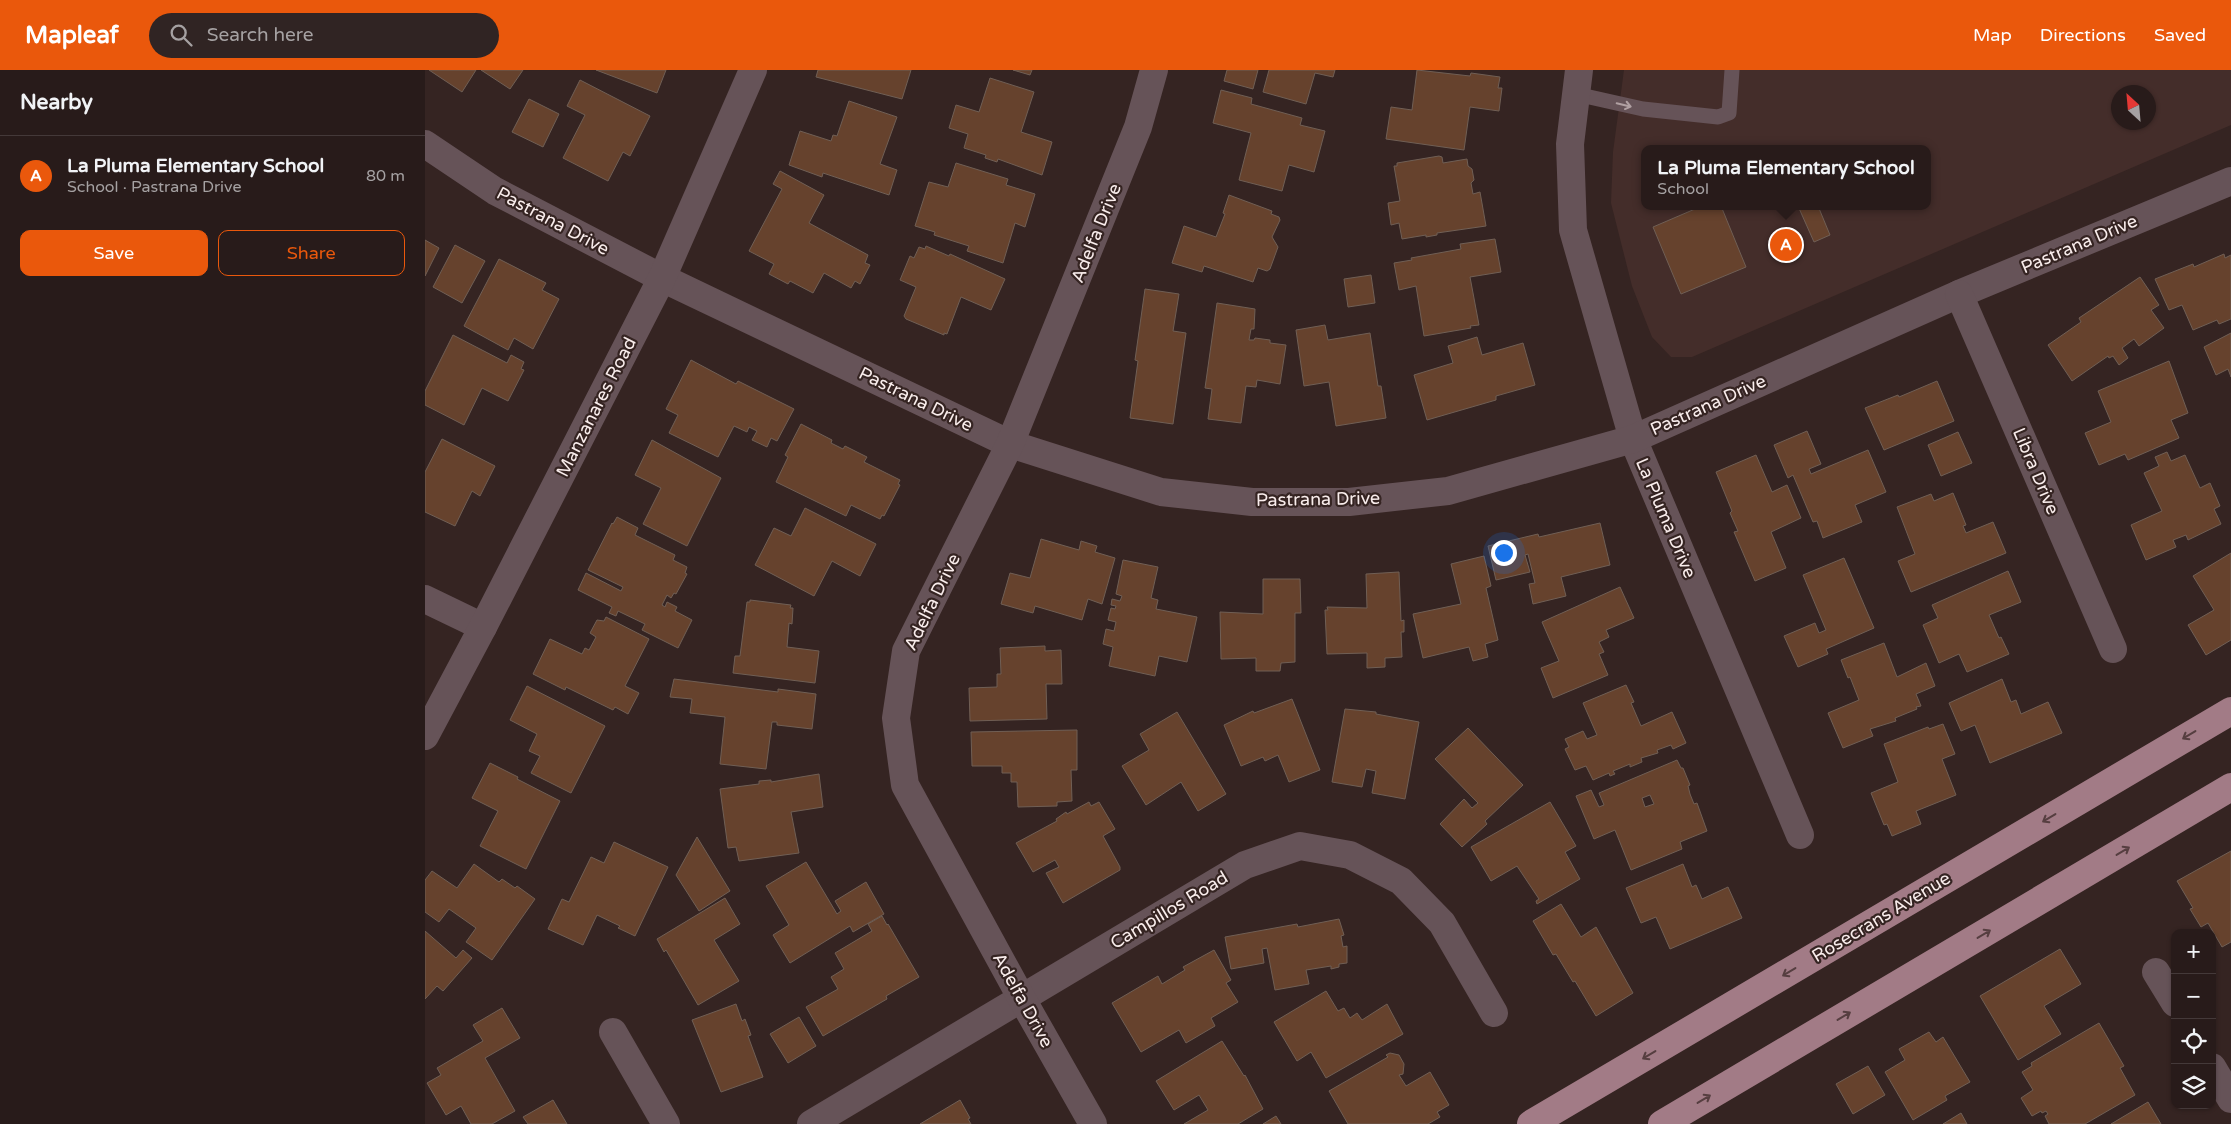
<!DOCTYPE html>
<meta charset="utf-8">
<style>
:root{--surface:#281b1a;--page:#302423;--text:#f1f3f6;--muted:#a5a1a2;--line:#443939;--accent:#ea580c}
body{margin:0;font-family:"Varela Round",sans-serif;background:var(--page);color:var(--text)}
.controls{position:absolute;right:15px;bottom:15px;display:grid;overflow:hidden;border-radius:10px;box-shadow:0 1px 4px #0004}
.controls button{width:45px;height:45px;display:grid;place-items:center;padding:0;border:0;border-bottom:1px solid var(--line);background:var(--surface);color:var(--text);font:25px sans-serif}
.compass{position:absolute;left:1686px;top:15px;width:45px;height:45px;border-radius:50%;background:var(--surface);box-shadow:0 1px 4px #0004;rotate:334deg}
.you{position:absolute;left:1078px;top:482px;width:18px;height:18px;margin:-12px;border:4px solid #fff;border-radius:50%;background:#1a73e8;box-shadow:0 0 0 8px #1a73e833}
.badge{display:grid;place-items:center;width:32px;height:32px;border-radius:50%;background:var(--accent);color:#fff;font-size:16px;font-weight:700}
.pin{position:absolute;translate:-50% -50%;border:2px solid #fff;box-shadow:0 1px 5px #0006}
.popup{position:absolute;left:1216px;top:75px;width:290px;height:65px;box-sizing:border-box;display:grid;place-content:center;border-radius:10px;background:var(--surface);filter:drop-shadow(0 1px 4px #0005);font-size:16px;white-space:nowrap;color:var(--muted)}
.popup b{font-size:19px;color:var(--text)}
.popup::after{content:'';position:absolute;left:50%;top:100%;margin-left:-10px;border:10px solid transparent;border-top-color:var(--surface)}
.list{margin:0;padding:0;list-style:none}
h2{display:flex;justify-content:space-between;align-items:center;height:65px;margin:0;padding:0 20px;font-size:21px}
h2 small{font-size:16px;font-weight:400;color:var(--muted)}
.list li{display:grid;grid-template-columns:32px 1fr auto;gap:15px;align-items:center;box-sizing:border-box;height:80px;padding:0 20px;border-top:1px solid var(--line)}
.list b{display:block;font-size:19px;white-space:nowrap}
.list p{margin:0;font-size:16px;white-space:nowrap;color:var(--muted)}
.list em{font-size:16px;font-style:normal;color:var(--muted)}
.actions{display:flex;gap:10px;padding:15px 20px}
.actions a{flex:1;padding:11px 0;border:1px solid var(--accent);border-radius:10px;text-align:center;font-size:18px;color:var(--accent)}
.actions .main{background:var(--accent);color:#fff}
.icon{flex:none;width:28px;height:28px;fill:none;stroke:currentColor;stroke-width:2;stroke-linecap:round;stroke-linejoin:round}
.map{position:relative;flex:none;width:1806px;height:1054px;overflow:hidden}
header{display:flex;align-items:center;gap:30px;box-sizing:border-box;height:70px;padding:0 25px;background:var(--accent);color:#fff}
header strong{font-size:24px}
nav{display:flex;gap:28px;margin-inline-start:auto;font-size:18px}
.search{width:350px;height:45px;background:var(--page);display:flex;align-items:center;gap:12px;box-sizing:border-box;padding:0 18px;border-radius:28px;color:var(--muted);font-size:19px}
main{display:flex}
aside{flex:1;background:var(--surface)}
.map>svg:first-child{display:block}
</style>
<header>
<strong>Mapleaf</strong>
<div class="search"><svg class="icon" aria-label="search" viewBox="0 0 24 24"><circle cx="10" cy="10" r="6"/><path d="M15 15l6 6"/></svg>Search here</div>
<nav><a>Map</a><a>Directions</a><a>Saved</a></nav>
</header>
<main>
<aside>
<h2>Nearby<small></small></h2>
<ul class="list">
<li><span class="badge">A</span><div><b>La Pluma Elementary School</b><p>School · Pastrana Drive</p></div><em>80 m</em></li>
</ul>
<div class="actions"><a class="main">Save</a><a>Share</a></div>
</aside>
<div class="map">
<svg width="1806" height="1054" viewBox="0 0 1806 1054">
<rect width="100%" height="100%" fill="#352422"/>
<!-- built -->
<path fill="#442d2a" fill-rule="evenodd" d="M1199,0H1806V55L1267,287H1246L1227,267L1207,216L1186,133L1188,82ZM1694,22H1724V52H1694ZM1220,79H1502V136H1220Z"/>
<!-- building -->
<g fill="#66422d" stroke="#705f55" fill-rule="evenodd">
<polygon points="4,0 51,0 37,22"/>
<polygon points="56,0 98,0 85,19"/>
<polygon points="171,0 241,0 232,23"/>
<polygon points="393,0 486,0 477,29 391,7"/>
<polygon points="588,0 607,0 605,5"/>
<polygon points="802,0 833,0 828,19 799,11"/>
<polygon points="844,0 910,0 908,7 890,3 881,34 838,22"/>
<polygon points="992,0 1045,6 1046,3 1075,7 1073,18 1077,18 1074,41 1045,37 1039,80 961,69 966,37 987,40"/>
<polygon points="565,8 609,22 596,62 627,72 617,105 573,89 572,92 560,88 561,85 539,78 543,64 524,58 531,35 554,42"/>
<polygon points="155,10 225,46 205,86 198,82 183,111 138,88 160,45 142,36"/>
<polygon points="796,20 827,28 826,34 877,48 875,55 900,61 889,102 864,95 857,121 814,110 826,63 788,53"/>
<polygon points="104,29 134,44 118,77 87,62"/>
<polygon points="424,31 472,47 455,94 472,100 464,125 398,103 397,107 364,95 375,61 406,71 408,65 412,66"/>
<polygon points="1014,86 1017,87 1018,93 1042,89 1043,96 1047,99 1049,110 1046,113 1048,124 1055,122 1061,156 1012,163 1012,165 1001,167 1001,165 977,169 974,153 966,155 963,133 975,131 969,96 972,96 972,93"/>
<polygon points="531,93 583,109 581,115 610,124 600,157 590,153 578,193 542,181 544,176 509,165 510,162 490,156 504,112 523,117"/>
<polygon points="355,101 399,125 384,153 443,185 440,193 445,195 435,214 430,211 426,218 399,203 388,223 365,211 363,214 344,204 349,194 324,181 357,119 348,114"/>
<polygon points="804,125 847,141 846,144 854,147 855,150 847,167 853,177 845,199 842,201 833,198 828,212 779,196 777,202 747,193 759,156 791,167 800,144 798,143"/>
<polygon points="1277,136 1296,136 1321,197 1256,224 1228,157"/>
<polygon points="1373,136 1393,136 1405,165 1389,172"/>
<polygon points="1070,169 1076,202 1045,207 1054,255 1045,256 1046,258 999,266 991,216 974,220 969,193 987,190 986,188 1036,179 1035,174"/>
<polygon points="0,170 14,178 0,206"/>
<polygon points="30,175 60,191 37,233 8,217"/>
<polygon points="501,176 524,186 525,184 580,209 566,240 536,227 522,264 519,263 519,265 481,249 479,246 491,217 475,210 485,186 489,188 494,177 500,179"/>
<polygon points="1799,184 1800,188 1806,185 1806,249 1794,254 1792,250 1768,260 1757,235 1744,240 1730,209 1768,194 1769,197"/>
<polygon points="74,189 121,213 117,220 134,229 108,279 89,268 83,280 39,256"/>
<polygon points="946,205 950,233 923,237 919,209"/>
<polygon points="1715,207 1734,235 1726,240 1739,258 1714,276 1709,269 1697,278 1703,288 1694,295 1688,286 1684,288 1683,286 1647,311 1623,275 1656,252 1654,248"/>
<polygon points="720,219 754,224 748,261 761,263 748,354 705,348 713,291 710,290"/>
<polygon points="792,233 830,239 829,259 826,259 824,270 829,270 830,268 845,270 845,273 861,275 855,314 832,310 831,317 821,316 816,353 783,349 787,319 780,318"/>
<polygon points="900,255 903,270 945,263 953,316 956,316 961,348 911,356 904,312 879,316 871,260"/>
<polygon points="1806,263 1806,307 1803,299 1791,305 1779,277"/>
<polygon points="28,265 82,293 86,285 99,292 96,299 99,300 83,331 57,318 39,355 0,335 0,321"/>
<polygon points="1052,267 1057,285 1098,273 1110,315 1071,326 1071,330 1002,350 989,305 1028,293 1023,276"/>
<polygon points="266,290 311,314 313,311 369,339 352,371 346,368 342,377 327,370 332,361 324,357 322,362 309,356 293,387 244,363 253,345 241,339"/>
<polygon points="1744,291 1763,343 1746,350 1754,368 1703,390 1700,384 1674,395 1660,363 1686,352 1673,321"/>
<polygon points="1512,311 1529,351 1459,380 1440,338 1473,325 1474,327"/>
<polygon points="376,354 407,370 406,373 418,379 420,376 442,387 439,392 475,410 473,414 475,415 459,446 457,445 455,449 426,435 421,446 351,412 363,387 360,385"/>
<polygon points="1382,361 1396,394 1384,399 1386,404 1443,380 1461,422 1430,435 1437,452 1398,468 1392,451 1388,452 1368,405 1363,408 1349,375"/>
<polygon points="1533,362 1547,393 1516,406 1503,375"/>
<polygon points="17,369 70,396 55,426 47,421 30,456 0,442 0,402"/>
<polygon points="227,370 296,408 262,476 218,454 236,418 210,405"/>
<polygon points="1742,382 1746,391 1760,385 1775,418 1785,413 1795,436 1789,439 1796,454 1763,470 1761,465 1748,470 1751,477 1721,490 1706,455 1737,441 1719,403 1734,396 1730,387"/>
<polygon points="1331,385 1347,422 1362,415 1376,448 1346,462 1361,498 1330,511 1309,462 1313,461 1305,443 1307,441 1291,402"/>
<polygon points="1528,423 1541,455 1538,456 1541,463 1568,452 1581,483 1486,522 1473,491 1490,484 1472,437 1506,424 1509,431"/>
<polygon points="380,438 451,474 435,506 407,491 389,526 330,495 349,458 366,466"/>
<polygon points="192,447 213,458 210,465 250,485 248,490 262,497 260,503 262,504 251,524 249,523 246,528 242,525 237,535 240,537 242,532 252,537 250,541 267,550 253,578 217,560 220,554 193,541 191,546 184,543 187,537 153,520 161,503 196,521 198,517 163,500 187,453 188,454"/>
<polygon points="1175,453 1185,495 1136,507 1141,526 1108,534 1104,514 1110,513 1103,484 1100,485 1105,502 1071,510 1063,476 1113,464 1114,467"/>
<polygon points="616,469 654,480 656,471 672,476 670,482 690,488 677,534 663,529 657,550 610,536 608,543 576,534 585,503 605,508"/>
<polygon points="1806,483 1806,570 1781,585 1763,555 1789,540 1768,506"/>
<polygon points="1059,486 1066,516 1061,518 1073,570 1060,574 1063,587 1048,591 1044,577 998,588 988,544 1036,534 1026,494"/>
<polygon points="1419,488 1449,558 1401,579 1403,584 1373,597 1359,566 1390,553 1394,563 1401,560 1378,505"/>
<polygon points="698,490 733,497 726,528 733,530 731,539 772,547 762,592 734,586 730,606 684,596 688,577 678,574 681,559 689,561 691,552 683,550 686,538 690,539 691,536 686,535 687,529 695,531 697,526 691,524"/>
<polygon points="1583,501 1596,532 1564,545 1574,568 1576,567 1584,584 1542,602 1534,584 1514,593 1498,555 1513,548 1507,535"/>
<polygon points="974,502 976,551 979,550 979,562 976,562 977,587 960,588 960,597 942,598 942,583 902,584 900,540 903,540 902,537 942,538 941,504"/>
<polygon points="838,509 875,509 876,543 870,543 870,592 856,593 855,601 831,601 831,588 796,589 795,542 838,544"/>
<polygon points="1195,517 1209,548 1181,560 1184,567 1174,572 1179,582 1174,584 1183,605 1128,628 1116,598 1134,591 1117,552"/>
<polygon points="325,530 366,535 365,538 368,538 367,554 364,553 362,577 394,581 390,613 308,603 310,586 315,586 322,532 325,532"/>
<polygon points="181,547 224,569 200,616 214,623 203,644 190,637 188,640 141,617 140,620 108,604 125,569 157,584 160,578 164,580 171,567 165,563 172,550 179,551"/>
<polygon points="1459,573 1472,607 1501,593 1510,616 1491,624 1496,636 1491,637 1492,639 1470,648 1471,651 1445,659 1448,666 1418,678 1403,643 1434,630 1425,607 1423,608 1416,590"/>
<polygon points="620,576 620,581 636,580 637,614 621,614 622,649 545,651 544,618 572,617 572,604 576,604 575,578"/>
<polygon points="249,609 353,622 353,619 391,624 387,659 352,655 352,652 347,652 341,699 295,694 300,647 265,643 267,629 245,627"/>
<polygon points="1577,609 1586,632 1591,630 1596,644 1623,632 1637,663 1565,693 1550,655 1536,661 1524,633"/>
<polygon points="1201,615 1209,632 1206,633 1216,656 1247,642 1261,673 1248,679 1246,675 1232,680 1233,683 1216,688 1217,692 1205,697 1205,694 1188,701 1190,704 1185,706 1184,703 1168,710 1161,696 1150,700 1140,679 1144,677 1140,669 1158,661 1162,669 1172,665 1158,633"/>
<polygon points="102,616 180,656 146,723 106,703 115,686 104,681 112,664 85,650"/>
<polygon points="867,629 895,700 864,712 853,685 840,691 838,687 816,696 799,655 828,641 829,643"/>
<polygon points="920,639 951,642 951,644 994,652 980,729 947,723 951,701 941,699 937,717 907,712"/>
<polygon points="752,642 801,724 773,741 756,712 721,735 697,696 724,680 715,664"/>
<polygon points="1518,654 1530,684 1517,689 1531,725 1491,741 1496,754 1467,766 1462,754 1459,755 1446,723 1473,712 1459,674 1503,657 1504,659"/>
<polygon points="1043,658 1098,715 1060,751 1062,754 1037,777 1015,754 1039,729 1047,738 1053,733 1010,689"/>
<polygon points="652,660 652,700 646,700 647,731 632,732 632,736 593,737 592,712 586,712 586,703 577,703 577,696 547,696 546,662"/>
<path d="M1252,690L1256,698H1258L1265,715L1263,716L1265,724L1269,734L1272,733L1282,761L1255,772L1257,779L1206,800L1190,760L1169,769L1151,726L1166,720L1174,737L1179,735L1174,723ZM1225,725L1229,734L1220,737L1217,728Z"/>
<polygon points="65,693 93,707 92,709 135,731 101,799 55,776 73,741 47,728"/>
<polygon points="394,704 398,737 366,742 374,783 314,791 311,777 303,778 295,719 334,714 334,711 346,710 346,712"/>
<polygon points="664,732 666,736 674,732 690,759 678,766 695,797 695,800 638,833 621,803 634,797 630,790 608,802 591,773 632,751 631,749 641,742 642,744"/>
<polygon points="1125,732 1151,776 1140,782 1155,809 1112,834 1111,831 1114,829 1092,796 1066,811 1046,777"/>
<polygon points="272,767 305,821 274,841 251,805"/>
<polygon points="189,772 243,797 210,866 193,858 195,856 172,845 158,875 123,859 137,829 144,832 166,787 179,793"/>
<polygon points="1806,781 1806,872 1797,877 1783,853 1776,857 1765,839 1768,838 1752,811"/>
<polygon points="381,792 412,844 416,841 410,831 441,812 459,844 428,862 425,856 365,893 348,865 364,855 341,816"/>
<polygon points="49,794 74,812 77,809 90,818 92,816 110,829 67,890 41,872 51,858 24,839 14,852 0,842 0,810 7,801 32,818"/>
<polygon points="1258,794 1267,817 1271,815 1277,829 1303,817 1317,848 1245,879 1231,847 1216,853 1201,818"/>
<polygon points="300,828 315,854 289,870 314,911 273,935 241,880 239,882 232,869"/>
<polygon points="1136,834 1156,867 1171,857 1208,923 1171,946 1150,911 1148,912 1131,884 1128,885 1108,851"/>
<polygon points="457,846 462,855 463,854 494,907 461,926 462,929 398,966 381,937 413,919 406,907 419,899 410,883 447,861 443,854"/>
<polygon points="914,849 919,865 916,866 918,877 922,876 922,893 914,894 914,897 906,899 906,896 881,900 884,914 850,920 842,878 837,879 839,893 806,899 800,867 872,854 873,857"/>
<polygon points="0,861 31,888 38,880 47,888 18,921 12,916 0,929"/>
<polygon points="1635,879 1656,914 1619,936 1636,964 1593,990 1555,926"/>
<polygon points="789,880 806,910 801,913 813,932 786,948 790,956 761,973 754,960 716,982 687,933 733,906 737,914 760,900 758,897"/>
<polygon points="901,921 913,941 919,938 925,948 932,943 937,950 962,934 978,964 901,1008 886,982 872,991 849,952"/>
<polygon points="311,934 317,951 320,949 326,965 323,966 338,1007 296,1022 267,950"/>
<polygon points="77,938 95,968 60,988 90,1041 67,1054 46,1054 36,1036 21,1045 2,1013 16,1005 12,998 58,971 48,955"/>
<polygon points="374,947 391,976 363,993 345,964"/>
<polygon points="1674,953 1699,996 1695,998 1710,1025 1660,1054 1624,1054 1620,1046 1623,1044 1621,1041 1617,1043 1616,1041 1607,1046 1596,1028 1608,1020 1597,1002 1607,996 1606,993"/>
<polygon points="1504,962 1511,972 1518,967 1545,1012 1520,1026 1522,1030 1488,1050 1460,1002 1480,990 1474,979"/>
<polygon points="797,971 819,1006 820,1005 838,1039 813,1054 759,1054 783,1040 774,1025 749,1040 731,1011"/>
<polygon points="965,983 974,985 979,994 978,1004 974,1005 981,1016 1005,1002 1024,1035 1012,1042 1015,1047 1003,1054 923,1054 904,1021 963,987 961,985"/>
<polygon points="1443,996 1460,1025 1428,1044 1411,1014"/>
<polygon points="128,1030 142,1054 103,1054 98,1047"/>
<polygon points="535,1030 545,1048 543,1049 546,1054 495,1054"/>
<polygon points="1723,1032 1736,1054 1686,1054"/>
<polygon points="1536,1043 1542,1054 1518,1054"/>
<polygon points="851,1046 856,1054 838,1054"/>
</g>
<g fill="none" stroke-linecap="round" stroke-linejoin="round">
<!-- service -->
<polyline stroke="#665358" stroke-width="15" points="1151,24 1218,39 1293,47 1304,43 1307,0"/>
<!-- minor -->
<g stroke="#665358" stroke-width="28">
<polyline points="1154,0 1145,74 1148,160 1208,369 1375,765"/>
<polyline points="0,74 70,121 237,208 585,374 736,422 827,432 924,432 1023,421 1208,369 1534,224 1806,111"/>
<polyline points="1534,224 1688,579"/>
<polyline points="0,529 58,557"/>
<polyline points="0,666 58,557 237,208 328,0"/>
<polyline points="1731,902 1750,933"/>
<polyline points="188,962 241,1054"/>
<polyline points="1787,997 1806,1029"/>
<polyline points="386,1054 820,795 875,776 925,785 976,811 1017,853 1069,943"/>
</g>
<!-- tertiary -->
<polyline stroke="#665358" stroke-width="28" points="668,1054 597,929 480,715 471,648 481,581 585,374 713,57 729,0"/>
<!-- primary -->
<g stroke="#a27b86" stroke-width="28">
<polyline points="1106,1054 1806,641"/>
<polyline points="1237,1054 1806,717"/>
</g>
</g>
<!-- one-way arrows -->
<defs><path id="oneway-shaft" d="M-6 0H5M1.5-3L5.5 0L1.5 3" fill="none" stroke-width="1.6" stroke-linecap="round" stroke-linejoin="round" transform="scale(1.25)"/></defs>
<use stroke="#b0a0a2" href="#oneway-shaft" transform="translate(1199 35) rotate(13)"/>
<g stroke="#563e40">
<use href="#oneway-shaft" transform="translate(1764 665) rotate(149)"/>
<use href="#oneway-shaft" transform="translate(1624 748) rotate(149)"/>
<use href="#oneway-shaft" transform="translate(1698 781) rotate(-31)"/>
<use href="#oneway-shaft" transform="translate(1559 864) rotate(-31)"/>
<use href="#oneway-shaft" transform="translate(1364 902) rotate(149)"/>
<use href="#oneway-shaft" transform="translate(1419 946) rotate(-31)"/>
<use href="#oneway-shaft" transform="translate(1224 985) rotate(149)"/>
<use href="#oneway-shaft" transform="translate(1279 1029) rotate(-31)"/>
</g>
<g text-anchor="middle" dominant-baseline="central" stroke-width="4.5" stroke-linejoin="round" paint-order="stroke">
<!-- street labels -->
<g font-size="18" fill="#f9edec" stroke="#352422">
<text transform="translate(128 151) rotate(28)">Pastrana Drive</text>
<text transform="translate(671 163) rotate(-68)">Adelfa Drive</text>
<text transform="translate(1654 174) rotate(-23)">Pastrana Drive</text>
<text transform="translate(491 329) rotate(26)">Pastrana Drive</text>
<text transform="translate(1283 335) rotate(-24)">Pastrana Drive</text>
<text transform="translate(171 337) rotate(-63)">Manzanares Road</text>
<text transform="translate(1611 401) rotate(67)">Libra Drive</text>
<text transform="translate(893 429) rotate(-1)">Pastrana Drive</text>
<text transform="translate(1241 448) rotate(67)">La Pluma Drive</text>
<text transform="translate(507 532) rotate(-64)">Adelfa Drive</text>
<text transform="translate(744 840) rotate(-31)">Campillos Road</text>
<text transform="translate(1456 847) rotate(-31)">Rosecrans Avenue</text>
<text transform="translate(598 930) rotate(61)">Adelfa Drive</text>
</g>
</g>
</svg>
<div class="controls">
<button>+</button>
<button>−</button>
<button><svg class="icon" aria-label="locate" viewBox="0 0 24 24"><circle cx="12" cy="12" r="6"/><path d="M12 2v4M12 18v4M2 12h4M18 12h4"/></svg></button>
<button><svg class="icon" aria-label="layers" viewBox="0 0 24 24"><path d="M12 4l9 5-9 5-9-5zM3 14l9 5 9-5"/></svg></button>
</div>
<svg class="compass" viewBox="-18 -18 36 36"><path d="M0-13l5 13h-10z" fill="#e53935"/><path d="M0 13l5-13h-10z" fill="#a5a1a2"/></svg>
<div class="you"></div>
<div class="pin badge" style="left:1361px;top:175px">A</div>
<div class="popup"><b>La Pluma Elementary School</b>School</div>
</div>
</main>
